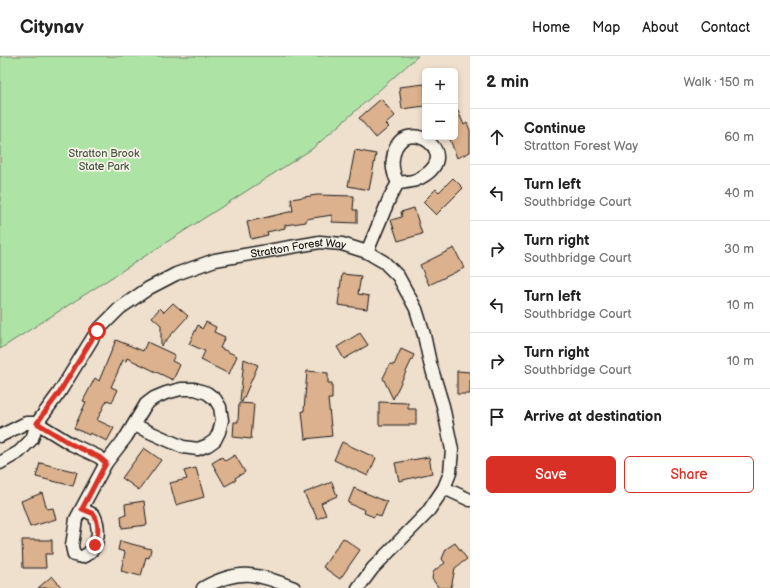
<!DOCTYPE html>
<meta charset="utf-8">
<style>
:root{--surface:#fff;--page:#f6f6f6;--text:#222;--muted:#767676;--line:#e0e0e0;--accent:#d93025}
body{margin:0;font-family:"Balsamiq Sans",sans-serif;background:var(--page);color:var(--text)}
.controls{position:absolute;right:12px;top:12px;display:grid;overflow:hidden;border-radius:6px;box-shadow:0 2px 6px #0003}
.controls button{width:36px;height:36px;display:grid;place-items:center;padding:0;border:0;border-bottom:1px solid var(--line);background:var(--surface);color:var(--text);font:20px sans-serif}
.stop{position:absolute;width:12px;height:12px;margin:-9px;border:3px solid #d93025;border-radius:50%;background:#fff}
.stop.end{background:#d93025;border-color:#fff;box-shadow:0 1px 4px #0008}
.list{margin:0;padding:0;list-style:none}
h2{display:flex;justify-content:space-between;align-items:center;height:52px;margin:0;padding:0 16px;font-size:17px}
h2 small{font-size:13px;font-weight:400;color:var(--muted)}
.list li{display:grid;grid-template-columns:26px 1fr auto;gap:12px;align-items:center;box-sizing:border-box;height:56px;padding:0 16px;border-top:1px solid var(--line)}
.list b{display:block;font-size:15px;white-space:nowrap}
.list p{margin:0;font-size:13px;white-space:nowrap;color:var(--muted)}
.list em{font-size:13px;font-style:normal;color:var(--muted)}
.actions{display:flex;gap:8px;padding:12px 16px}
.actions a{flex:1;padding:9px 0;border:1px solid var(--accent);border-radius:6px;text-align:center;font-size:14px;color:var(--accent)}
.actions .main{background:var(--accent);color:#fff}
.icon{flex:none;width:22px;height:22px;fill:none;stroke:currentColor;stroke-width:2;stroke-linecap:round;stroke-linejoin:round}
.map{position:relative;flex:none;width:470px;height:532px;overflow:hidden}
header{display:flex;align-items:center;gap:24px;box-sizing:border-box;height:56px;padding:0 20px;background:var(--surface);border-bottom:1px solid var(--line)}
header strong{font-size:19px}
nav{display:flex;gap:22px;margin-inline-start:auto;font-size:14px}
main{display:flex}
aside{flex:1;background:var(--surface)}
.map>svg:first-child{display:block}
</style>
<header>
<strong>Citynav</strong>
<nav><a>Home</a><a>Map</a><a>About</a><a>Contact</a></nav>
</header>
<main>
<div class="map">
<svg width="470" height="532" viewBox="0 0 470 532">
<rect width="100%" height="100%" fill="#efdfcd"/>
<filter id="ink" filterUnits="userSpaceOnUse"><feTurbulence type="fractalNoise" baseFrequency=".025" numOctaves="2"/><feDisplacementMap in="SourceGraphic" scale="8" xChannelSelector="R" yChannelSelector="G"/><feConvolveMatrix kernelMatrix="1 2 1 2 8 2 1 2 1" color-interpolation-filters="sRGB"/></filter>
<g filter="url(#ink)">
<!-- green -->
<polygon fill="#aee3a6" stroke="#658061" points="0,0 418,0 312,93 0,293"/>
<!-- building -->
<g fill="#dcb18d" stroke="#1c1c1c">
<polygon points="425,28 425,50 402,53 399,31"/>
<polygon points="381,43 395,60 386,68 389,71 376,82 359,62"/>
<polygon points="455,48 464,69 467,67 470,74 470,96 457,102 449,81 455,81"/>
<polygon points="355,94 376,98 369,134 348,130"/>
<polygon points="453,122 463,132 436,159 423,146 436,133 439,136"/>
<polygon points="317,139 354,140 353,154 357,154 357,167 332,166 332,159 306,163 306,166 285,169 285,172 267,176 268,179 251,183 247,166 293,155 291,143"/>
<polygon points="414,152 422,178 398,185 391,164 402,161 401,156"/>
<polygon points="454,192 464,212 429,229 420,209"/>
<polygon points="342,218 361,220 358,238 369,240 367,253 338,249"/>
<polygon points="173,247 188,260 161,290 161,269 152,261 160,252 164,256"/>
<polygon points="206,266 216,271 214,276 225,281 220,292 237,300 229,318 201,304 205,295 189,288 198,269 202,273"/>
<polygon points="360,277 368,289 344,303 337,291"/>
<polygon points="116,284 143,295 147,286 175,299 172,305 180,309 173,324 127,302 126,305 123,304 111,331 118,334 112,346 107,344 97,364 114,372 107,385 90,377 89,379 74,372 86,346 83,345 95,322 99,325"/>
<polygon points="401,293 414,299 393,343 383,322 390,308 394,309"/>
<polygon points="244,303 258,309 242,346 240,345"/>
<polygon points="307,315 328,317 328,327 332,327 332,343 328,343 332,380 305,383 302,355 304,355"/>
<polygon points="457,315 470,316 470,338 457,338"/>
<polygon points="379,346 408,347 408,353 416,353 416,369 379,369"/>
<polygon points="239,347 254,348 251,383 233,381 234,366 238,366"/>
<polygon points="342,386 376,402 368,420 334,404"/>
<polygon points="144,392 161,404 139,434 122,422"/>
<polygon points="235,399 245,416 235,422 236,424 225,430 212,407 222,401 225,405"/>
<polygon points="429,401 432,417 399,425 395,407"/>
<polygon points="40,407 77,416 73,430 36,421"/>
<polygon points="196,412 204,441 176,449 170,427 187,423 184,415"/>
<polygon points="332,426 337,440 321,447 326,459 317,463 313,453 311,452 304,437"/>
<polygon points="354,432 387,446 381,461 376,458 374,461 364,457 365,454 348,447"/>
<polygon points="42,437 47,453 53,452 56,463 30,471 21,445"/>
<polygon points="144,445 147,469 122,472 121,460 126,459 125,448"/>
<polygon points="343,482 360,494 340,523 323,511"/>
<polygon points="22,484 52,484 52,498 45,498 46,512 23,512"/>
<polygon points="120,485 151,493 149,502 146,501 141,520 121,515 125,496 118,494"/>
<polygon points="455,487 467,503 455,512 451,532 439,532 432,523 433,517 435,514 445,507 442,503 446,493"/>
<polygon points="52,520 62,532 38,532"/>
</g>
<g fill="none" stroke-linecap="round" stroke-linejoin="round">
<!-- street casing -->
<g stroke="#1c1c1c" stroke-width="15">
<g id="street">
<path d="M367,196L390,141L398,127C404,126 411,126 416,124C470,100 404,56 394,97C391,108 393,118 398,127"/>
<polyline points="37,367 71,388 99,401 106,407"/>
<polyline points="0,380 26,367 37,367"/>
<path id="s1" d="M0,407L19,396L32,383L37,367L59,337L97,275L120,252L149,232L176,218L215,204L320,186L342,188L367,196L384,206L398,220L416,253L424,279L430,307L443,350L452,394L450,417L444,432L427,457L373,512L358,532"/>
<polyline points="444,432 470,444"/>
<path d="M82,453L94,459C101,474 99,494 82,501L74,499L72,490L76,463L106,407L126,381L146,348L154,342L166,337L181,333H195L207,337L215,343L220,351L222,364L219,376L215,384L208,389L198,393L183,391L134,369"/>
<path d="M203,532C239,512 258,517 294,532"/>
</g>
</g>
<!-- street -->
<use href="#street" stroke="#f7f3e8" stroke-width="12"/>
</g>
</g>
<g fill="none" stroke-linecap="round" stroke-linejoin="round" filter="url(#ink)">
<!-- route -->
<path stroke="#d93025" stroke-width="5" d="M95,489C98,476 100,471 94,458L82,453L106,407L99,401L71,388L37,367L59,337L97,275"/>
</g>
<g text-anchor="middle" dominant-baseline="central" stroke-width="3.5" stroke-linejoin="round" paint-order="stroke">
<!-- park labels -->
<g font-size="11" fill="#485845" stroke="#f7f3e8">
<text x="104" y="97">Stratton Brook<tspan x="104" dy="13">State Park</tspan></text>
</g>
<!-- street labels -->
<g font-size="11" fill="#1c1c1c" stroke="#f7f3e8">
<text stroke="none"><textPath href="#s1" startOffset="391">Stratton Forest Way</textPath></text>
</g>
</g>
</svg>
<div class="controls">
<button>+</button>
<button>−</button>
</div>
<div class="stop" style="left:97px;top:275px"></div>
<div class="stop end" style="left:95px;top:489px"></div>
</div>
<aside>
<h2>2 min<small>Walk · 150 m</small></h2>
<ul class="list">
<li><svg class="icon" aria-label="ahead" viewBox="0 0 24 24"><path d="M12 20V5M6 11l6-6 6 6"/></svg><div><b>Continue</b><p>Stratton Forest Way</p></div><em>60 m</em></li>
<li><svg class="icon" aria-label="left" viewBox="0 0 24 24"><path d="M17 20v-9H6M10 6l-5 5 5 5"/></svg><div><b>Turn left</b><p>Southbridge Court</p></div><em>40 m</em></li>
<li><svg class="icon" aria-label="right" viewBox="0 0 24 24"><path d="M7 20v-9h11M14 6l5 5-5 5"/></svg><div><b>Turn right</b><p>Southbridge Court</p></div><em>30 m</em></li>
<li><svg class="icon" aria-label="left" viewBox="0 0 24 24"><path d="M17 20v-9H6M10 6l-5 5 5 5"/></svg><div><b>Turn left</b><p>Southbridge Court</p></div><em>10 m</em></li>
<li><svg class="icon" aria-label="right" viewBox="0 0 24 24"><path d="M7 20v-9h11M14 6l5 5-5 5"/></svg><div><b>Turn right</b><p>Southbridge Court</p></div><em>10 m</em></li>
<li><svg class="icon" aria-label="arrive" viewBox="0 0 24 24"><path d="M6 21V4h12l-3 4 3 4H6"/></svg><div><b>Arrive at destination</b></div></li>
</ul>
<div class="actions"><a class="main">Save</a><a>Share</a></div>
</aside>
</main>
